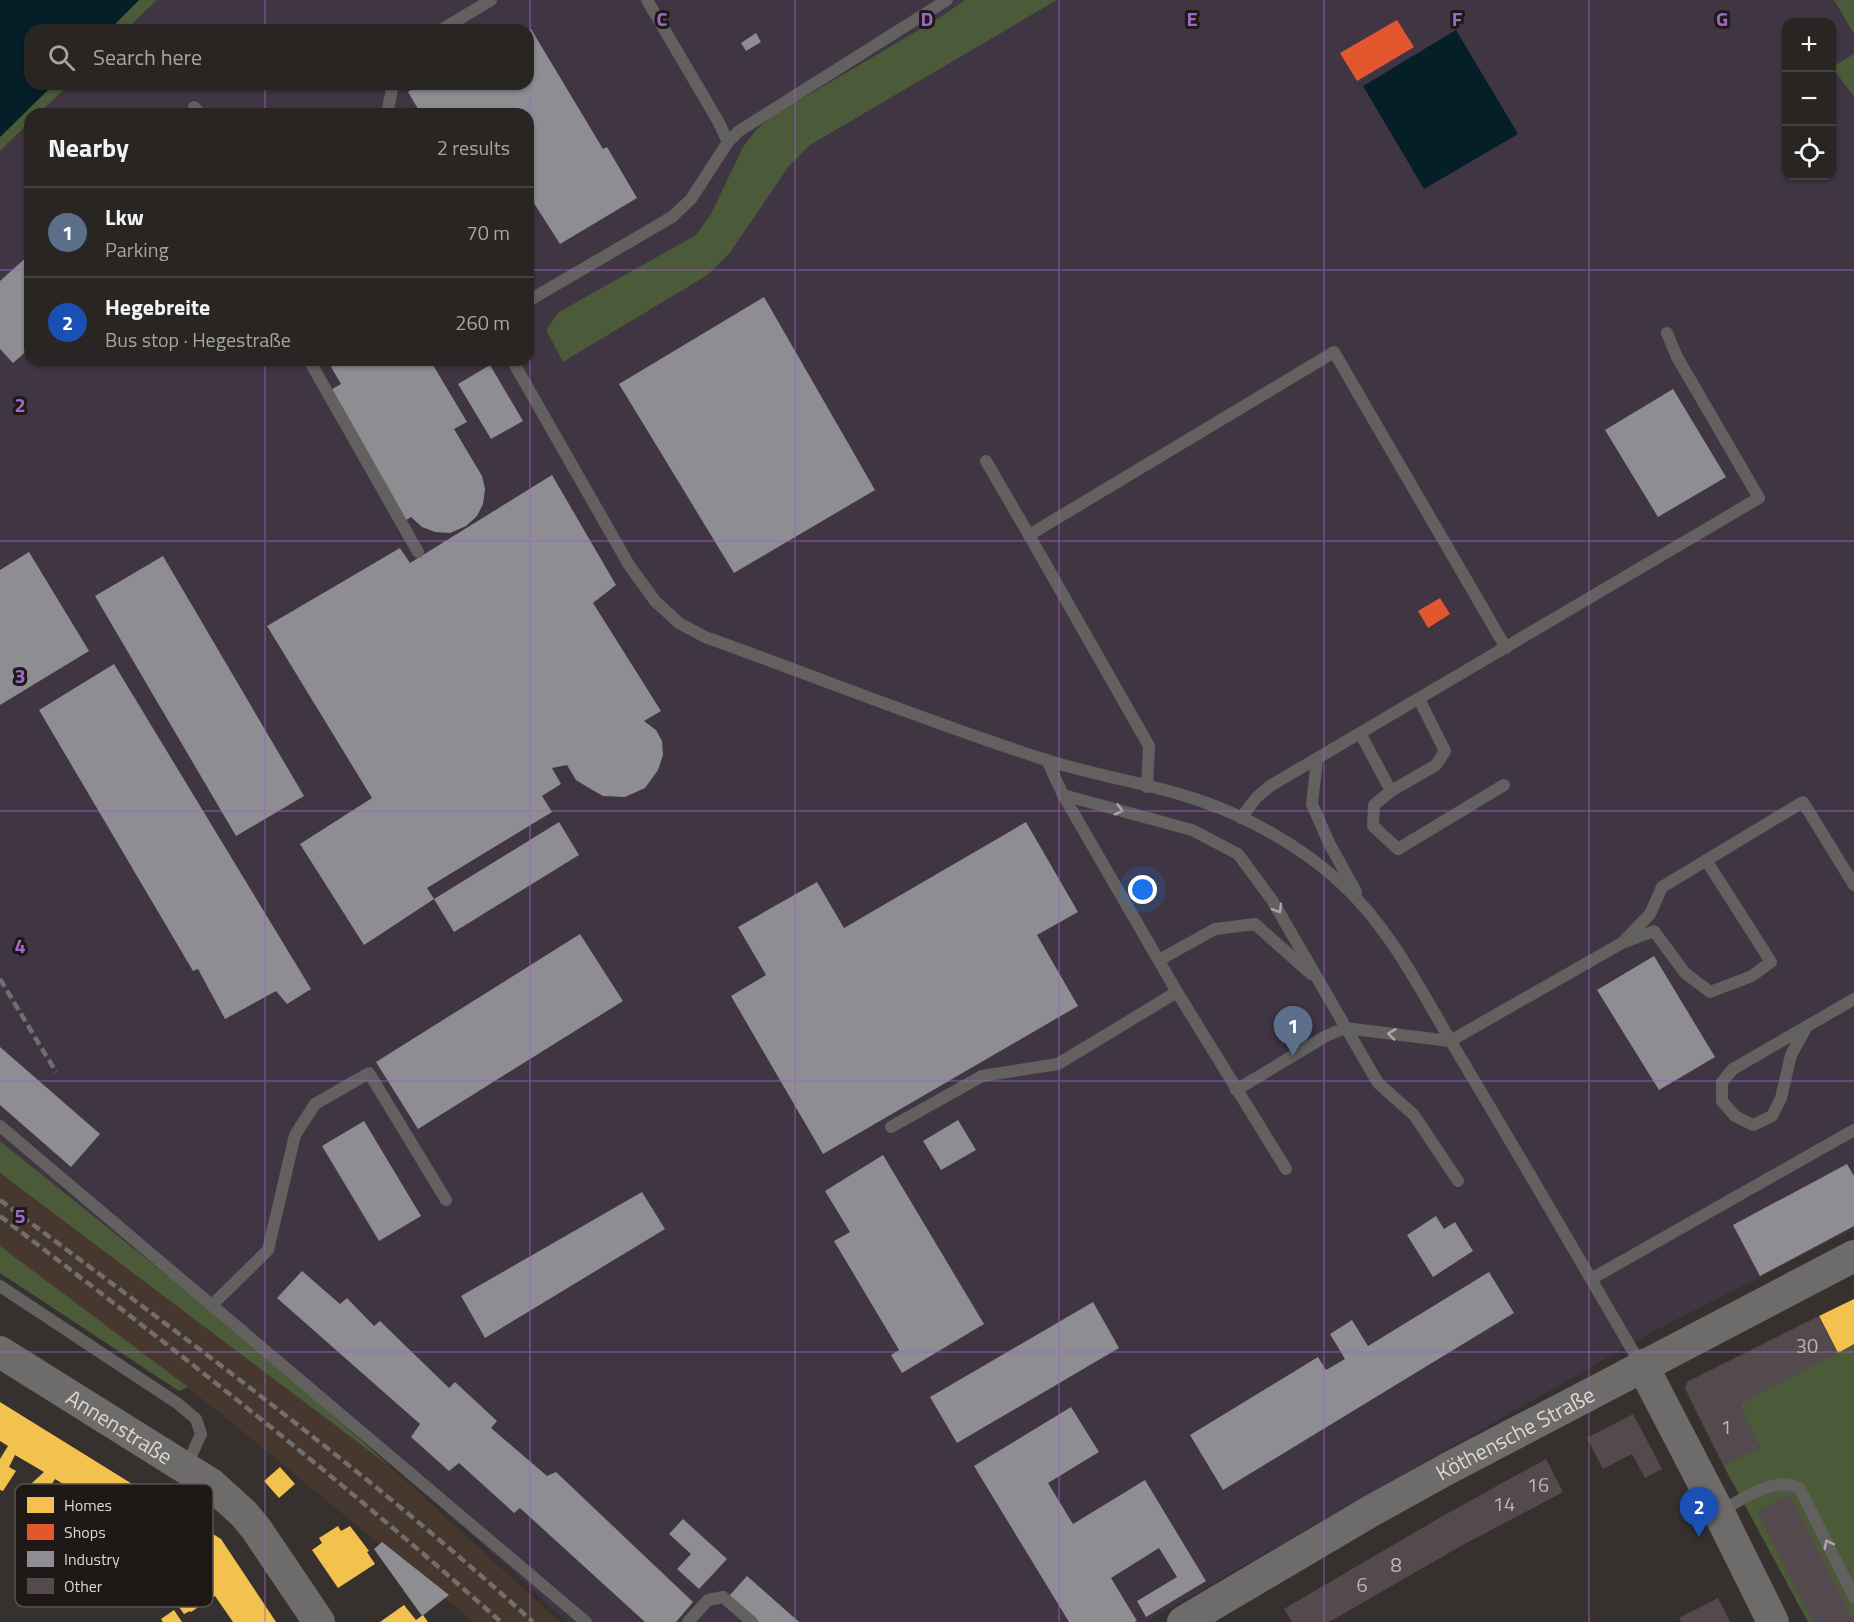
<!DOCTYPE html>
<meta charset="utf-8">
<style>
:root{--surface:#282522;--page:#302d2a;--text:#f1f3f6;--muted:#a5a5a5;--line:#444240;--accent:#a39d99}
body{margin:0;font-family:"Titillium Web",sans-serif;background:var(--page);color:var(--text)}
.controls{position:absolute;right:18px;top:18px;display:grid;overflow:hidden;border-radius:12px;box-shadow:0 2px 4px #0004}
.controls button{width:54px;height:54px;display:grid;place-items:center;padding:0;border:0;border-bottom:2px solid var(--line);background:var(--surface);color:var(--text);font:30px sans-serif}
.you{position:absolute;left:1143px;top:890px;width:21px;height:21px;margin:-15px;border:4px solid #fff;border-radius:50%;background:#1a73e8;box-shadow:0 0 0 9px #1a73e833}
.badge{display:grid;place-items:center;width:39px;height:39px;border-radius:50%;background:var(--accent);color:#fff;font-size:20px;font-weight:700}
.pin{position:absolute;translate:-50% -50px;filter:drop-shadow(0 2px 3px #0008)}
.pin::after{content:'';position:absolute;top:32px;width:21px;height:18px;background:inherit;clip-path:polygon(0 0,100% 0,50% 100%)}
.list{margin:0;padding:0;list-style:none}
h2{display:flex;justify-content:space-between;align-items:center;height:78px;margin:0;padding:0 24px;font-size:26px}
h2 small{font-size:20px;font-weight:400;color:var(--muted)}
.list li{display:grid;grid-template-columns:39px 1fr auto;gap:18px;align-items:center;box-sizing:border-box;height:90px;padding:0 24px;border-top:2px solid var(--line)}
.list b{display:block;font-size:22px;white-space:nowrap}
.list p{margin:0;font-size:20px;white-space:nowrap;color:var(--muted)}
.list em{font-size:20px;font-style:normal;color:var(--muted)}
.icon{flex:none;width:33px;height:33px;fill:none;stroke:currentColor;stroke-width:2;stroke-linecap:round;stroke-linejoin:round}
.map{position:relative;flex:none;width:1854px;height:1622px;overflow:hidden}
.search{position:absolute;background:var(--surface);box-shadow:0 2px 4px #0004;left:24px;top:24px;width:510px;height:66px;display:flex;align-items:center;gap:15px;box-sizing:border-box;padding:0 21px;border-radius:18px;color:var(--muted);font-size:22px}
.panel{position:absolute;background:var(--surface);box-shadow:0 2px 4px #0004;left:24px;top:108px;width:510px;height:258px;border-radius:18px}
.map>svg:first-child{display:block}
</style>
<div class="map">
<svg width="1854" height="1622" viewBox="0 0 1854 1622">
<rect width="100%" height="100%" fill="#36312e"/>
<!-- industrial -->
<path fill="#3f3543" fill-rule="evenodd" d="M157,0H1854V1229L1654,1331L1146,1622H567L515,1573L259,1349L0,1141V151L30,122V360H528V114H38L70,84H528V30H126ZM1786,22H1832V176H1786Z"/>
<!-- built -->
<polygon fill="#46382f" points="0,1173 392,1468 560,1622 474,1622 219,1412 0,1246"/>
<!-- green -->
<g fill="#4b5a38">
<polygon points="139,0 157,0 126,30 109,30"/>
<polygon points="965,0 1057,0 810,145 789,166 729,254 706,276 563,362 546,330 559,312 696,235 711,214 743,147 756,130 768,119 942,16"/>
<polygon points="1834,0 1854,0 1854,34"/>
<polygon points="1854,54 1854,97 1832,67"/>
<polygon points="54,84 70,84 38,114 30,114 30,122 0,151 0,137"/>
<polygon points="0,1141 259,1349 392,1468 0,1173"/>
<polygon points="0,1246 188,1387 179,1391 0,1273"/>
<polygon points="1854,1343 1854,1622 1808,1622 1723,1465 1760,1448 1739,1404"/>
</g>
<!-- water -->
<g fill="#051f28">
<polygon points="0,0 139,0 109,30 30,30 30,84 54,84 0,137"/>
<polygon points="1456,30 1518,134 1424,189 1363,86"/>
</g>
<!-- homes -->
<g fill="#f2c14e">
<polygon points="1854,1299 1854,1344 1838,1353 1819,1316"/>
<polygon points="0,1402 221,1539 276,1622 233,1622 215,1596 191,1612 190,1611 184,1614 179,1607 209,1587 188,1561 171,1551 165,1560 141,1576 133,1566 123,1573 117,1563 152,1539 115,1516 107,1528 92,1542 79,1526 90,1517 98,1505 55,1479 44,1497 32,1507 20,1494 44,1472 15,1455 9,1467 16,1471 3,1491 0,1490 0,1459 8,1446 0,1441"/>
<polygon points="280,1467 295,1484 279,1498 264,1481"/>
<polygon points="338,1526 341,1531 350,1526 369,1551 367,1552 375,1564 338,1588 312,1550 322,1543 319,1538"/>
<polygon points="404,1605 416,1620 423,1615 428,1622 380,1622"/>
<polygon points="174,1610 182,1622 163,1622 161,1619"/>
</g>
<!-- shops -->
<g fill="#e4572e">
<polygon points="1397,20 1414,47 1357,81 1340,53"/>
<polygon points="1440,598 1450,614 1428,628 1418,611"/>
</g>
<!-- industry -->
<g fill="#8d8d92">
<polygon points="531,29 603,149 607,147 637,198 560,244 528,194 528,114 421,114 408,92 419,84 528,84 528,30"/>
<polygon points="756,33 761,42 746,51 741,43"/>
<polygon points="30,254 30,348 13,363 0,349 0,281"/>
<polygon points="764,297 875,490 734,573 619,384"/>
<polygon points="343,360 430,360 467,422 454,429 482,476 485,489 483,504 477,516 466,526 450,533 435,532 422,527 411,517 403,522 329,391 341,384 331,367"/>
<polygon points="490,365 523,421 491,439 458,384"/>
<polygon points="1673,389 1726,477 1658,517 1605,430"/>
<polygon points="552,475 616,585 593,603 661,711 644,721 656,730 662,741 663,755 658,770 645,788 625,797 603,796 589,788 576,780 567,765 552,768 561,784 542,796 552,812 427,888 434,899 364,945 300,844 372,798 267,626 400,548 410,563"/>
<polygon points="29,552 89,651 0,705 0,570"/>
<polygon points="163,556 304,796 236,836 95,596"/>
<polygon points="114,664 311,989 287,1004 276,991 225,1019 198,969 193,971 39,710"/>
<polygon points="559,822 579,855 454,932 434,899"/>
<polygon points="1026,822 1078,912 1037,935 1078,1006 823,1154 731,996 766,975 738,927 817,882 844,928"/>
<polygon points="580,934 623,1001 418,1129 376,1062"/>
<polygon points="1654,956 1715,1057 1659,1090 1597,990"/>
<polygon points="0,1047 100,1134 71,1167 0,1105"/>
<polygon points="958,1120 976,1150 941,1170 923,1141"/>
<polygon points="364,1121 421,1216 379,1241 322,1146"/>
<polygon points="883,1155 984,1324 902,1373 891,1355 899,1350 834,1241 850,1232 825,1191"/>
<polygon points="1847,1164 1854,1176 1854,1226 1760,1276 1733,1225"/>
<polygon points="642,1192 665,1229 485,1338 461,1296"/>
<polygon points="1436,1216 1444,1229 1455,1222 1473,1251 1433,1277 1407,1235"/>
<polygon points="302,1271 340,1304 347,1298 374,1326 380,1321 449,1388 455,1382 497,1421 491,1428 547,1476 556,1472 693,1602 676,1622 645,1622 520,1508 514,1513 459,1463 449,1471 411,1437 420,1424 277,1298"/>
<polygon points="1489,1272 1514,1313 1223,1490 1190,1435 1318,1357 1326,1370 1345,1359 1330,1334 1352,1320 1368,1346"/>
<polygon points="1093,1302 1119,1348 957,1443 930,1397"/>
<polygon points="1071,1407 1099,1452 1048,1483 1073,1524 1145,1480 1206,1581 1146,1617 1137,1601 1177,1577 1159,1548 1111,1578 1137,1621 1134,1622 1069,1622 974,1466"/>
<polygon points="683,1519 727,1559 699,1589 677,1569 691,1554 669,1534"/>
<polygon points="382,1542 449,1595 422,1616 374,1549"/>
<polygon points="747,1576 799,1622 759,1622 729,1596"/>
</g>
<!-- building -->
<g fill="#544a4d">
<polygon points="1819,1316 1838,1353 1739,1404 1760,1448 1723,1465 1689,1397 1685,1388 1687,1382"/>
<polygon points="1633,1414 1662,1469 1645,1478 1632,1454 1603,1469 1587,1438"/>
<polygon points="1546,1459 1563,1492 1459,1547 1329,1622 1292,1622 1284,1609 1441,1517"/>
<polygon points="1790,1495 1821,1556 1854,1622 1813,1622 1757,1511"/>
<polygon points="1718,1598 1730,1622 1681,1622 1679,1618"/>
</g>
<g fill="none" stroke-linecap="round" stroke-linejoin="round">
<!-- lane -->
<g stroke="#63615f" stroke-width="12">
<polyline points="647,0 718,121 728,142"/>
<polyline points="441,30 491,0"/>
<polyline points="194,107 201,114"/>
<polyline points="387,114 393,84"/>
<polyline points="528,301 672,217 691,199 728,142 739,131 947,0"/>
<polyline points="309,360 418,552"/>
<path d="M512,360L629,565L655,601L679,623L705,637C817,677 929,722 1043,759C1095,776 1150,783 1201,801C1251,818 1303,848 1342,884C1391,929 1422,993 1456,1050C1519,1155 1580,1260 1641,1365"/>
<polyline points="986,461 1029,535"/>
<polyline points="1419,699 1445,751 1436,765 1391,791 1374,805 1373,826 1398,849 1504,785"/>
<polyline points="1360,733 1391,791"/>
<polyline points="1317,759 1312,804 1329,843 1356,892"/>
<polyline points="1047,760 1063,795 1177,992 1286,1169"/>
<polyline points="1147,787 1149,746 1029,535 1334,352 1506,648"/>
<polyline points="1063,795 1192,830 1238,854 1272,900 1378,1083 1414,1115 1458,1181"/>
<polyline points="1241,818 1256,798 1270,786 1759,498 1677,357 1667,333"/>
<polyline points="1625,940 1650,914 1662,887 1803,802 1854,885"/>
<polyline points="1159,960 1215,929 1255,924 1311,974"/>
<polyline points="1807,1026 1791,1055 1781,1098 1772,1116 1753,1125 1735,1116 1722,1101 1722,1082 1733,1069 1854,999"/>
<polyline points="1236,1090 1326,1036 1345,1028 1450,1041 1622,943 1654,931 1685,973 1710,992 1752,976 1771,962 1706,860"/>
<polyline points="0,1126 586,1622"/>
<polyline points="891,1127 982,1076 1058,1064 1177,992"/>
<polyline points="1591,1279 1854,1130"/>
<polyline points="0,1286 177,1403 196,1419 201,1434 186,1467"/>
<polyline points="212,1305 268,1250 295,1135 315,1104 369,1073 446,1200"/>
<path d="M1719,1512C1742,1500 1775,1474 1800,1489L1854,1597"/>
<polyline points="688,1622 708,1600 723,1597 752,1622"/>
</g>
<!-- secondary -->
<g stroke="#6d6c6a" stroke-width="32">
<path id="s1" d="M0,1352L211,1484L244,1514L257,1530L319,1622"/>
<polyline points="1642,1365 1719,1513 1773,1622"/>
<path id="s2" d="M1183,1622L1371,1511L1447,1469L1854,1256"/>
</g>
<!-- rail -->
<g stroke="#726e6d" stroke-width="4.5" stroke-dasharray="9 4.5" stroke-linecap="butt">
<polyline points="0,979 56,1072"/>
<path d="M0,1200C182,1336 365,1469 533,1622"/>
<path d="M0,1216C171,1346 341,1479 501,1622"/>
</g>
</g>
<!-- one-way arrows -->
<defs><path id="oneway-chevron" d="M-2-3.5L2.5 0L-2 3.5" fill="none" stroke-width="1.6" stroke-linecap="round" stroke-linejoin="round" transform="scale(1.5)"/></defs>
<g stroke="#aca8a5">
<use href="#oneway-chevron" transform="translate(1119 810) rotate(15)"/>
<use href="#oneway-chevron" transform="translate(1278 909) rotate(60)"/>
<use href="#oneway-chevron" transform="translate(1392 1034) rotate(-173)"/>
<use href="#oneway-chevron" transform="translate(1828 1544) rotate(-117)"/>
</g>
<!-- grid -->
<path fill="none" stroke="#9d68c6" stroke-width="1.5" stroke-opacity="0.55" d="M265,0V30M530,0V1622M795,0V1622M1059,0V1622M1324,0V1622M1589,0V1622M265,84V114M0,270H30M528,270H1854M265,360V1622M0,541H1854M0,811H1854M0,1081H1854M0,1352H1854"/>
<g text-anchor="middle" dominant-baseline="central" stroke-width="6" stroke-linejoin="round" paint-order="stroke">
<!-- number labels -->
<g font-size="20" fill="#bbb4b2">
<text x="1807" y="1345">30</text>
<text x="1726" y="1426">1</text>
<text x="1538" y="1484">16</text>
<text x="1504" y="1503">14</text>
<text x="1396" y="1564">8</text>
<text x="1362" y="1584">6</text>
</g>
<!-- street labels -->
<g font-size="22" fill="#ddd7d3" stroke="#1e1917">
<text stroke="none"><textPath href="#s1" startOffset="141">Annenstraße</textPath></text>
<text stroke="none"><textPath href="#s2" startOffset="382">Köthensche Straße</textPath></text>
</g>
</g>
<!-- legend -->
<rect x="15" y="1484" width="198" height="123" rx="9" fill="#1e1917" stroke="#57524f" stroke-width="1.5"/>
<rect x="27" y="1497" width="27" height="16" fill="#f2c14e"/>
<rect x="27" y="1524" width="27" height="16" fill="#e4572e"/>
<rect x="27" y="1551" width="27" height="16" fill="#8d8d92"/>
<rect x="27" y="1578" width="27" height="16" fill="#544a4d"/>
<g font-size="16" fill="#ddd7d3">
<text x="64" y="1511">Homes</text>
<text x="64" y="1538">Shops</text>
<text x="64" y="1565">Industry</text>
<text x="64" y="1592">Other</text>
</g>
<g font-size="20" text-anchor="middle" font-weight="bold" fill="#9d68c6" stroke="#1e1917" stroke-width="6" stroke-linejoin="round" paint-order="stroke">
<text x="662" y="26">C</text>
<text x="927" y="26">D</text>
<text x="1192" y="26">E</text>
<text x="1457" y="26">F</text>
<text x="1722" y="26">G</text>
<text x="20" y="412">2</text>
<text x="20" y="683">3</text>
<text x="20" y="953">4</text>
<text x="20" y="1223">5</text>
</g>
</svg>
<div class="controls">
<button>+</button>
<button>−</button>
<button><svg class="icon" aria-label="locate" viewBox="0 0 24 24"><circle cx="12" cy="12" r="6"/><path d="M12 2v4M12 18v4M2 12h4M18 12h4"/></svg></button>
</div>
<div class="you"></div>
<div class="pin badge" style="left:1293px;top:1056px;background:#5c6f8a">1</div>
<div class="pin badge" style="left:1699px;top:1537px;background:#1a4fb4">2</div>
<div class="search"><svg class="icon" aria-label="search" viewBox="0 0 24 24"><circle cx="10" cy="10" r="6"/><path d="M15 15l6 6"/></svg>Search here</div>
<section class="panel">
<h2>Nearby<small>2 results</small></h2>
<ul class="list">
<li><span class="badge" style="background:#5c6f8a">1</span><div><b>Lkw</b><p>Parking</p></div><em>70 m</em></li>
<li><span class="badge" style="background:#1a4fb4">2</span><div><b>Hegebreite</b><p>Bus stop · Hegestraße</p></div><em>260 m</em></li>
</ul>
</section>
</div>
